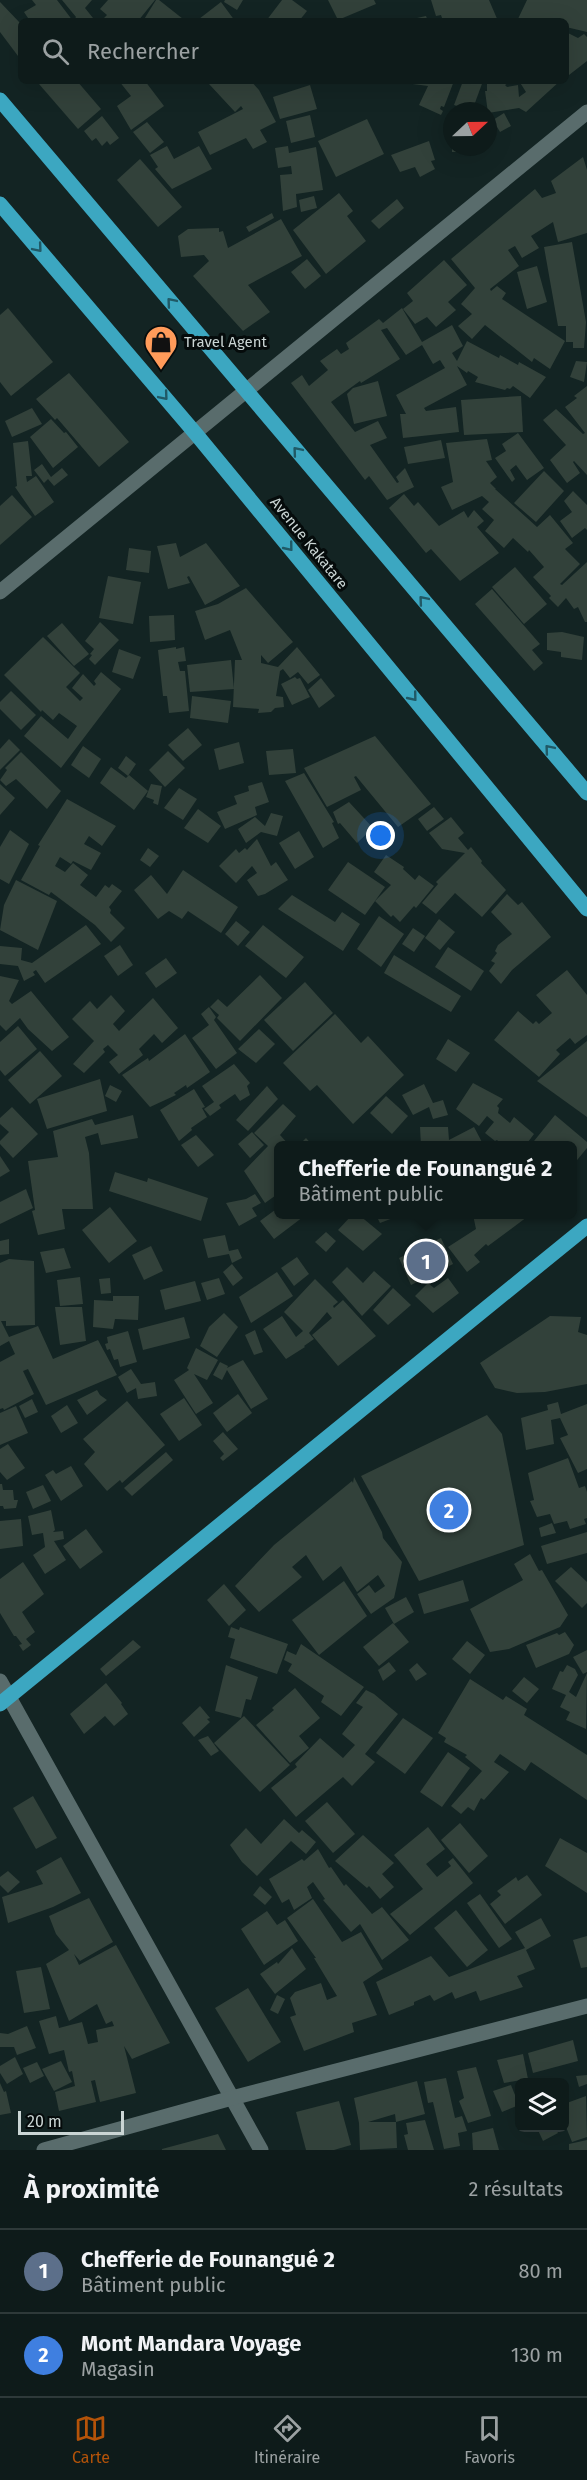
<!DOCTYPE html>
<html lang="fr">
<meta charset="utf-8">
<style>
:root{--surface:#0e1b1a;--page:#172423;--text:#f1f3f6;--muted:#9ba1a2;--line:#2e3939;--accent:#b45309}
body{margin:0;font-family:"Fira Sans",sans-serif;background:var(--page);color:var(--text)}
.controls{position:absolute;right:18px;bottom:18px;display:grid;overflow:hidden;border-radius:9px;box-shadow:0 6px 24px #0002}
.controls button{width:54px;height:54px;display:grid;place-items:center;padding:0;border:0;border-bottom:2px solid var(--line);background:var(--surface);color:var(--text);font:30px sans-serif}
.compass{position:absolute;left:443px;top:102px;width:54px;height:54px;border-radius:50%;background:var(--surface);box-shadow:0 6px 24px #0002;rotate:68deg}
.scale{position:absolute;left:18px;bottom:15px;width:106px;box-sizing:border-box;padding-left:6px;border:3px solid #cad5d4;border-top:0;font-size:16px;line-height:21px;white-space:nowrap;color:#cad5d4;-webkit-text-stroke:4px #050b0b;paint-order:stroke}
.you{position:absolute;left:381px;top:836px;width:21px;height:21px;margin:-15px;border:4px solid #fff;border-radius:50%;background:#1a73e8;box-shadow:0 0 0 9px #1a73e833}
.badge{display:grid;place-items:center;width:39px;height:39px;border-radius:50%;background:var(--accent);color:#fff;font-size:20px;font-weight:700}
.pin{position:absolute;translate:-50% -50%;border:3px solid #fff;box-shadow:0 2px 6px #0006}
.popup{position:absolute;left:274px;top:1141px;width:303px;height:78px;box-sizing:border-box;display:grid;place-content:center;border-radius:9px;background:var(--surface);filter:drop-shadow(0 2px 4px #0005);font-size:20px;white-space:nowrap;color:var(--muted)}
.popup b{font-size:22px;color:var(--text)}
.popup::after{content:'';position:absolute;left:50%;top:100%;margin-left:-12px;border:12px solid transparent;border-top-color:var(--surface)}
.list{margin:0;padding:0;list-style:none}
h2{display:flex;justify-content:space-between;align-items:center;height:78px;margin:0;padding:0 24px;font-size:26px}
h2 small{font-size:20px;font-weight:400;color:var(--muted)}
.list li{display:grid;grid-template-columns:39px 1fr auto;gap:18px;align-items:center;box-sizing:border-box;height:84px;padding:0 24px;border-top:2px solid var(--line)}
.list b{display:block;font-size:22px;white-space:nowrap}
.list p{margin:0;font-size:20px;white-space:nowrap;color:var(--muted)}
.list em{font-size:20px;font-style:normal;color:var(--muted)}
.icon{flex:none;width:33px;height:33px;fill:none;stroke:currentColor;stroke-width:2;stroke-linecap:round;stroke-linejoin:round}
.map{position:relative;flex:none;width:587px;height:2150px;overflow:hidden}
.search{position:absolute;background:var(--surface);box-shadow:0 6px 24px #0002;left:18px;right:18px;top:18px;height:66px;display:flex;align-items:center;gap:15px;box-sizing:border-box;padding:0 21px;border-radius:9px;color:var(--muted);font-size:22px}
.sheet{height:246px;background:var(--surface)}
nav{display:flex;justify-content:space-around;align-items:center;box-sizing:border-box;height:84px;border-top:2px solid var(--line);background:var(--surface);font-size:16px;color:var(--muted)}
nav a{display:grid;justify-items:center;gap:3px}
nav .on{color:var(--accent)}
.map>svg:first-child{display:block}
</style>
<div class="map">
<svg width="587" height="2150" viewBox="0 0 587 2150">
<rect width="100%" height="100%" fill="#132423"/>
<!-- building -->
<g fill="#32413a">
<polygon points="32,0 57,0 73,21 30,21 24,12 36,5"/>
<polygon points="62,0 92,0 85,8 93,18 90,21 73,21 76,17"/>
<polygon points="108,0 155,0 138,21 101,21 107,15 100,9"/>
<polygon points="156,0 159,0 183,19 143,21"/>
<polygon points="225,0 243,0 237,10 224,2"/>
<polygon points="282,0 292,0 307,11 299,21 266,21"/>
<polygon points="328,0 374,0 376,4 338,20"/>
<polygon points="431,0 489,0 498,21 443,21 441,15 436,16"/>
<polygon points="527,0 587,0 587,32 566,27 566,21 517,21"/>
<polygon points="0,2 21,24 21,60 0,32"/>
<polygon points="221,2 235,21 201,21 199,19"/>
<polygon points="426,16 428,21 408,21 408,20"/>
<polygon points="566,32 578,38 584,34 587,37 587,61 569,75 566,72"/>
<polygon points="43,81 77,81 101,109 78,129 39,84"/>
<polygon points="119,81 145,81 164,106 131,130 117,106 131,96"/>
<polygon points="212,81 251,81 259,90 276,122 260,130 267,142 253,149 246,138 210,155 198,132 243,109 241,106 235,112 209,84"/>
<polygon points="405,81 454,81 444,107 441,106 440,109 443,111 441,115 419,105 428,86 405,83"/>
<polygon points="463,81 483,81 472,111 454,105"/>
<polygon points="487,81 511,81 505,85 507,87 518,85 519,97 526,92 519,81 560,81 526,112 519,108 488,113 485,91 487,91"/>
<polygon points="310,85 317,109 280,119 273,97"/>
<polygon points="504,113 511,126 500,132 493,120"/>
<polygon points="310,115 315,137 291,143 286,121"/>
<polygon points="102,116 119,138 110,145 107,141 102,146 96,138 92,141 84,131"/>
<polygon points="367,119 384,154 336,177 318,141"/>
<polygon points="147,122 164,142 150,153 133,132"/>
<polygon points="429,141 435,160 431,161 435,169 420,177 415,167 400,172 391,155"/>
<polygon points="167,146 174,159 199,146 212,169 172,189 155,169 158,167 150,155"/>
<polygon points="288,146 289,153 316,147 323,190 296,194 297,207 283,211 280,175 292,174 291,166 278,168 275,148"/>
<polygon points="452,147 482,147 478,152 452,152"/>
<polygon points="583,157 587,170 587,233 558,242 553,222 531,236 539,248 522,258 515,246 508,250 519,266 490,289 491,291 497,286 506,293 502,299 565,341 550,369 534,358 532,362 485,325 472,339 460,328 458,326 472,314 461,304 475,288 451,259 535,189 542,198 556,193 551,181"/>
<polygon points="140,159 182,207 158,227 117,180"/>
<polygon points="339,193 353,211 347,216 366,241 326,274 293,230"/>
<polygon points="314,196 317,208 301,212 299,200"/>
<polygon points="397,199 404,208 379,229 371,221"/>
<polygon points="272,213 274,218 249,232 246,227"/>
<polygon points="281,219 302,256 248,285 270,312 243,331 193,276 209,261 204,255 181,257 178,236 188,229 219,228 219,232 223,231 228,248"/>
<polygon points="572,242 586,322 584,348 573,348 573,342 566,342 566,326 558,326 544,247"/>
<polygon points="307,259 321,276 305,289 291,272"/>
<polygon points="444,260 467,285 448,302 456,310 436,327 427,317 415,324 403,309 413,301 407,293"/>
<polygon points="537,266 547,302 527,309 517,272"/>
<polygon points="8,308 53,362 11,396 0,382 0,315"/>
<polygon points="402,308 422,342 452,325 463,346 452,353 457,361 467,341 499,358 500,355 518,365 519,362 546,377 530,398 513,386 510,389 507,388 505,390 475,382 478,377 468,371 467,373 457,366 467,385 424,408 426,411 456,407 459,432 403,438 400,414 406,414 396,395 445,368 440,360 433,364 422,345 406,355 387,328 381,330 400,359 361,383 360,381 331,402 355,432 378,421 387,438 370,445 397,483 399,482 396,477 405,468 414,487 387,500 369,476 365,480 291,383 302,375 309,386 328,370 320,361 337,349 341,354 349,349 346,343 379,319 383,323"/>
<polygon points="576,361 587,362 584,382 570,377"/>
<polygon points="69,373 129,442 99,467 57,418 55,420 36,399"/>
<polygon points="378,381 387,416 354,424 347,394 353,388"/>
<polygon points="587,386 587,475 574,461 573,462 580,473 567,483 550,460 566,445 543,420 556,409 583,434 585,433 565,407 577,398 574,396"/>
<polygon points="521,396 523,432 464,435 461,400"/>
<polygon points="32,408 42,424 12,437 5,421"/>
<polygon points="51,419 64,433 66,432 78,447 53,468 30,437"/>
<polygon points="518,433 544,468 527,480 516,465 510,470 515,479 512,482 495,458 506,451 502,444"/>
<polygon points="487,439 492,460 486,461 497,477 490,483 496,489 495,489 537,527 550,515 573,543 565,549 580,564 560,584 562,585 587,562 587,622 585,622 578,607 574,609 566,598 558,607 549,598 551,596 533,577 544,567 529,550 528,552 513,538 504,548 485,531 494,520 482,509 489,502 482,496 452,510 441,487 453,482 446,443"/>
<polygon points="441,440 445,458 408,464 404,447"/>
<polygon points="28,441 32,476 26,476 27,482 36,476 54,502 35,516 15,487 17,486 13,443"/>
<polygon points="42,464 51,477 62,468 68,475 54,486 48,479 44,483 34,470"/>
<polygon points="544,471 564,491 536,522 514,503"/>
<polygon points="573,491 587,505 587,530 585,528 572,538 560,521 572,512 564,501"/>
<polygon points="404,494 414,506 418,502 439,526 464,511 468,518 474,510 484,521 477,527 499,553 460,581 431,549 426,553 389,508"/>
<polygon points="12,495 32,517 0,545 0,506"/>
<polygon points="176,543 180,557 206,543 240,586 205,605 189,576 187,577 190,583 168,589 157,546"/>
<polygon points="129,548 151,551 149,573 126,570"/>
<polygon points="515,567 547,604 524,624 492,587"/>
<polygon points="108,576 141,582 133,624 99,618"/>
<polygon points="246,588 293,642 268,663 261,655 261,663 278,667 297,647 320,675 308,684 298,672 290,678 283,669 280,671 276,696 283,697 284,707 275,708 271,712 258,713 259,709 233,707 235,660 242,660 230,630 205,640 195,611 218,604"/>
<polygon points="492,589 540,644 532,650 543,663 534,671 475,604"/>
<polygon points="174,615 175,640 150,642 149,616"/>
<polygon points="100,622 119,640 95,665 89,659 92,655 90,654 94,649 85,641"/>
<polygon points="62,623 89,654 74,666 47,636"/>
<polygon points="562,632 584,637 582,660 561,657 561,652 547,650 547,633"/>
<polygon points="43,637 80,673 66,687 80,701 83,698 72,688 83,674 94,686 96,684 94,681 101,672 121,689 61,768 24,736 41,716 68,739 77,726 59,713 53,720 42,710 41,712 4,675"/>
<polygon points="176,647 176,649 184,647 186,661 178,662 180,671 185,671 189,711 169,713 167,696 163,696 158,650"/>
<polygon points="119,649 141,657 133,679 112,672"/>
<polygon points="231,660 234,689 190,692 187,665"/>
<polygon points="295,677 297,679 300,678 310,697 292,705 281,684"/>
<polygon points="321,678 335,696 319,708 308,690"/>
<polygon points="11,691 36,715 21,730 0,709 0,702"/>
<polygon points="192,696 231,701 228,723 190,718"/>
<polygon points="188,728 202,745 183,761 168,745"/>
<polygon points="375,736 431,804 398,827 356,776 354,777 361,790 327,807 304,768"/>
<polygon points="9,739 20,750 0,770 0,749"/>
<polygon points="239,742 244,763 219,770 214,749"/>
<polygon points="83,746 101,759 89,778 71,765"/>
<polygon points="293,749 296,773 269,775 266,751"/>
<polygon points="168,751 185,768 165,787 149,770"/>
<polygon points="21,752 61,791 47,809 16,779 6,786 0,780 7,770 5,768"/>
<polygon points="126,756 136,764 128,776 118,768"/>
<polygon points="111,767 126,778 129,775 148,791 134,810 100,783"/>
<polygon points="304,773 334,822 332,823 339,838 323,848 285,781"/>
<polygon points="262,782 269,802 255,807 257,815 225,829 217,812 237,804 234,796 249,791 248,786"/>
<polygon points="0,784 15,798 0,815"/>
<polygon points="151,784 162,786 158,805 153,803 154,800 146,797"/>
<polygon points="179,788 197,799 183,820 164,808"/>
<polygon points="67,799 116,826 102,846 89,836 84,844 101,853 91,870 73,861 71,864 60,857 55,866 65,872 73,863 88,875 80,885 96,897 105,885 109,888 112,884 122,891 109,907 111,910 110,913 125,928 111,942 95,925 51,892 49,895 21,880 40,846 38,845"/>
<polygon points="349,802 373,828 357,843 340,823 338,824 333,812"/>
<polygon points="434,807 444,819 427,831 418,819"/>
<polygon points="198,809 221,826 208,843 184,828"/>
<polygon points="271,813 283,816 277,836 261,832 246,843 238,829 255,817 265,826"/>
<polygon points="451,817 464,833 458,838 468,850 471,847 482,861 481,863 506,890 482,917 455,893 436,914 422,903 438,884 436,882 465,853 442,849 429,833"/>
<polygon points="10,830 29,844 9,884 0,879 0,847"/>
<polygon points="299,831 314,857 295,869 279,843"/>
<polygon points="257,839 271,866 276,862 288,880 265,894 258,896 247,880 257,873 252,866 236,883 219,866 236,849 239,853 245,848 247,850"/>
<polygon points="148,848 159,856 150,867 140,860"/>
<polygon points="386,855 404,867 403,869 415,880 419,875 434,886 416,908 414,906 400,922 393,915 391,917 375,901 391,885 374,872"/>
<polygon points="348,862 385,887 365,915 328,890"/>
<polygon points="183,870 238,907 221,933 188,911 182,919 169,911 158,919 134,890 151,875 167,894"/>
<polygon points="16,880 57,901 38,950 0,930 4,905"/>
<polygon points="507,894 518,905 522,902 551,937 512,970 501,984 489,971 495,963 491,961 497,953 495,951 498,945 512,934 491,912"/>
<polygon points="292,895 335,922 342,912 360,924 343,951 278,909"/>
<polygon points="379,916 404,934 381,967 357,949"/>
<polygon points="439,919 455,932 440,950 425,938"/>
<polygon points="236,921 250,932 238,946 225,934"/>
<polygon points="86,925 101,944 45,983 36,970 33,972 35,975 24,981 18,966 0,964 0,946 22,948 21,960 32,963"/>
<polygon points="263,925 304,957 286,978 245,946"/>
<polygon points="413,928 425,936 414,952 402,944"/>
<polygon points="120,945 133,965 118,976 104,956"/>
<polygon points="448,947 484,971 471,991 435,967"/>
<polygon points="394,955 461,996 451,1012 384,973"/>
<polygon points="166,958 177,973 156,988 145,973"/>
<polygon points="567,970 587,995 587,1035 575,1044 570,1038 556,1050 560,1054 539,1077 494,1040 518,1011 533,1024 536,1021 539,1024 552,1013 536,995"/>
<polygon points="260,975 282,998 240,1041 217,1018 219,1015 210,1007 218,999 227,1007"/>
<polygon points="0,976 19,980 9,1001 12,1004 31,991 69,1037 52,1051 28,1029 20,1018 6,1031 0,1025"/>
<polygon points="305,982 333,1013 293,1051 264,1020"/>
<polygon points="111,995 125,1011 113,1024 119,1031 153,998 178,1028 162,1043 154,1034 139,1049 143,1055 119,1074 109,1062 118,1055 108,1045 103,1049 105,1052 84,1073 73,1064 94,1041 72,1019 90,1001 97,1009"/>
<polygon points="209,1007 216,1017 214,1020 237,1053 216,1069 192,1038 209,1025 201,1014"/>
<polygon points="335,1014 361,1043 368,1036 404,1075 353,1124 317,1085 310,1091 283,1063"/>
<polygon points="18,1026 37,1049 5,1076 0,1070 0,1042"/>
<polygon points="259,1029 275,1044 256,1063 238,1049"/>
<polygon points="185,1034 210,1072 187,1088 186,1085 174,1093 176,1095 150,1107 122,1075 148,1058 149,1061"/>
<polygon points="448,1039 470,1053 456,1072 436,1059"/>
<polygon points="587,1041 587,1117 537,1081"/>
<polygon points="40,1051 62,1076 30,1104 8,1080"/>
<polygon points="234,1064 250,1083 247,1086 250,1095 240,1101 235,1094 219,1105 221,1108 210,1116 204,1109 214,1102 202,1086"/>
<polygon points="100,1079 107,1111 47,1129 37,1099"/>
<polygon points="473,1083 503,1099 497,1106 499,1108 498,1113 510,1123 514,1117 534,1134 525,1146 503,1146 497,1140 495,1141 485,1133 494,1122 487,1116 479,1126 456,1109"/>
<polygon points="424,1084 433,1103 443,1100 448,1115 433,1119 429,1107 413,1115 402,1095"/>
<polygon points="110,1085 122,1091 116,1102 105,1096"/>
<polygon points="267,1086 278,1099 248,1131 236,1120"/>
<polygon points="194,1089 205,1107 202,1108 207,1117 191,1128 192,1130 179,1141 160,1110"/>
<polygon points="386,1096 408,1116 392,1134 370,1113"/>
<polygon points="283,1104 296,1116 280,1135 290,1146 279,1146 279,1193 265,1203 244,1171 268,1146 254,1133"/>
<polygon points="12,1107 38,1134 13,1158 0,1144 0,1141 9,1132 0,1124 0,1118"/>
<polygon points="133,1115 138,1138 101,1145 98,1133 85,1137 89,1153 93,1209 62,1209 65,1229 38,1235 32,1211 35,1210 28,1161 58,1157 53,1131 92,1119 95,1125"/>
<polygon points="555,1115 587,1142 587,1148 573,1165 573,1146 530,1146"/>
<polygon points="420,1127 448,1127 449,1140 474,1127 484,1146 421,1146"/>
<polygon points="252,1132 264,1145 250,1158 238,1144"/>
<polygon points="196,1135 214,1155 198,1167 181,1145"/>
<polygon points="306,1138 313,1146 298,1146"/>
<polygon points="0,1156 10,1171 0,1177"/>
<polygon points="115,1172 147,1182 148,1178 208,1198 201,1221 109,1191"/>
<polygon points="26,1189 33,1208 0,1224 0,1202"/>
<polygon points="255,1194 261,1203 252,1208 257,1216 239,1226 226,1203 246,1199"/>
<polygon points="110,1207 137,1241 109,1263 82,1230"/>
<polygon points="279,1207 279,1215 301,1215 303,1217 274,1239 260,1221"/>
<polygon points="352,1215 359,1215 382,1234 363,1251 338,1230"/>
<polygon points="376,1215 401,1215 380,1223"/>
<polygon points="473,1215 492,1215 493,1218 498,1215 525,1215 527,1217 488,1246 486,1244 474,1255 480,1262 467,1272 448,1247 476,1229"/>
<polygon points="326,1232 336,1241 326,1252 315,1242"/>
<polygon points="225,1235 229,1251 238,1249 242,1258 232,1263 229,1254 208,1258 203,1239"/>
<polygon points="441,1238 453,1264 411,1285 399,1258"/>
<polygon points="9,1239 9,1254 0,1255 0,1241"/>
<polygon points="151,1246 163,1271 144,1280 132,1255"/>
<polygon points="64,1248 71,1268 46,1273 40,1252"/>
<polygon points="297,1257 309,1274 294,1286 281,1268"/>
<polygon points="9,1259 34,1261 35,1325 6,1326 6,1321 1,1321 9,1337 38,1326 53,1359 98,1340 117,1375 46,1405 28,1369 23,1371 34,1394 4,1410 3,1408 0,1409 0,1362 15,1354 9,1341 0,1346 0,1263"/>
<polygon points="232,1264 243,1278 233,1286 223,1272"/>
<polygon points="347,1267 363,1283 374,1271 391,1286 362,1316 332,1282"/>
<polygon points="277,1272 293,1296 251,1323 239,1297"/>
<polygon points="80,1277 83,1304 60,1306 57,1280"/>
<polygon points="110,1278 111,1293 101,1294 99,1279"/>
<polygon points="219,1278 225,1294 207,1300 201,1283"/>
<polygon points="448,1278 459,1293 433,1313 415,1296 428,1283 434,1288"/>
<polygon points="315,1279 338,1302 333,1306 334,1308 343,1300 376,1336 338,1366 312,1335 332,1318 327,1312 309,1333 314,1339 304,1346 305,1347 286,1359 263,1329 282,1316 296,1337 303,1331 284,1312"/>
<polygon points="195,1281 201,1301 165,1310 160,1290"/>
<polygon points="393,1288 411,1305 388,1325 373,1310"/>
<polygon points="113,1296 139,1296 138,1320 115,1319 113,1329 93,1327 94,1300 113,1301"/>
<polygon points="55,1307 82,1307 86,1341 60,1345"/>
<polygon points="224,1313 238,1327 217,1357 200,1346 209,1327"/>
<polygon points="550,1316 581,1317 578,1332 587,1335 587,1384 545,1392 517,1393 495,1388 480,1363"/>
<polygon points="184,1317 190,1338 143,1350 138,1329"/>
<polygon points="255,1330 263,1352 254,1355 245,1335"/>
<polygon points="128,1331 137,1362 120,1367 118,1359 114,1360 110,1349 107,1350 105,1344 108,1343 107,1337"/>
<polygon points="196,1348 218,1360 207,1380 194,1374 213,1403 196,1414 174,1380 189,1370 187,1368"/>
<polygon points="243,1360 268,1399 251,1409 227,1370 222,1380 213,1375 220,1362 228,1366 227,1368"/>
<polygon points="131,1369 141,1384 155,1382 157,1396 138,1399 136,1388 127,1393 118,1377"/>
<polygon points="97,1390 100,1395 107,1400 87,1415 77,1400"/>
<polygon points="238,1394 252,1413 227,1432 213,1413"/>
<polygon points="184,1398 202,1425 179,1441 160,1414"/>
<polygon points="32,1399 38,1412 25,1418 19,1406"/>
<polygon points="127,1401 165,1445 122,1483 120,1480 107,1491 84,1464 95,1452 83,1439"/>
<polygon points="558,1402 561,1414 587,1404 587,1469 578,1473 560,1438 568,1435 560,1418 551,1420 554,1444 526,1450 521,1418 548,1410 547,1405"/>
<polygon points="67,1405 78,1423 61,1433 51,1416"/>
<polygon points="16,1406 28,1433 0,1445 0,1413"/>
<polygon points="487,1415 502,1434 524,1545 419,1581 361,1476"/>
<polygon points="223,1432 238,1449 223,1461 220,1458 224,1454 213,1441"/>
<polygon points="8,1444 25,1468 7,1480 0,1472 0,1449"/>
<polygon points="166,1452 173,1460 132,1496 124,1488"/>
<polygon points="568,1458 579,1488 585,1486 587,1492 587,1518 584,1519 586,1524 570,1529 567,1521 554,1524 550,1514 537,1517 530,1501 534,1500 528,1473"/>
<polygon points="71,1466 83,1486 61,1501 45,1475 53,1470 56,1474"/>
<polygon points="354,1477 382,1532 383,1538 402,1562 394,1598 371,1614 357,1594 369,1585 375,1593 385,1586 378,1575 357,1592 341,1566 323,1581 306,1555 292,1567 302,1577 259,1612 235,1586 274,1545 352,1481 353,1483"/>
<polygon points="0,1484 2,1484 3,1490 13,1490 14,1500 18,1500 16,1508 4,1509 3,1506 0,1506"/>
<polygon points="43,1485 51,1501 33,1509 26,1492"/>
<polygon points="51,1510 55,1530 53,1532 63,1531 64,1539 54,1541 66,1560 45,1574 33,1555 45,1547 43,1533 32,1535 28,1516"/>
<polygon points="21,1519 23,1546 0,1549 0,1521"/>
<polygon points="552,1523 556,1533 541,1537 539,1528"/>
<polygon points="86,1529 103,1552 80,1569 63,1546"/>
<polygon points="587,1532 587,1553 547,1564 541,1546"/>
<polygon points="530,1554 539,1571 542,1570 568,1615 560,1627 509,1649 490,1652 470,1609 523,1580 514,1564"/>
<polygon points="23,1562 44,1594 22,1612 35,1632 26,1639 31,1645 23,1651 19,1645 22,1644 16,1636 14,1636 0,1613 0,1579"/>
<polygon points="571,1567 587,1582 587,1603 582,1608 555,1581"/>
<polygon points="463,1580 469,1601 424,1614 418,1594"/>
<polygon points="344,1581 367,1616 319,1655 292,1620"/>
<polygon points="224,1584 246,1610 229,1626 207,1600"/>
<polygon points="406,1597 414,1612 394,1624 385,1608"/>
<polygon points="393,1623 409,1642 379,1666 363,1647"/>
<polygon points="231,1627 239,1630 240,1627 288,1644 277,1674 230,1658 235,1639 228,1637"/>
<polygon points="565,1632 574,1645 569,1654 536,1668 526,1645 557,1633 559,1635"/>
<polygon points="133,1640 141,1647 106,1676 100,1669"/>
<polygon points="467,1641 485,1655 470,1674 452,1659"/>
<polygon points="301,1644 364,1687 341,1716 321,1702 324,1696 288,1671 292,1664 284,1660 287,1651 296,1655"/>
<polygon points="587,1650 587,1672 583,1674 573,1657"/>
<polygon points="389,1662 396,1671 383,1681 378,1670"/>
<polygon points="417,1663 427,1674 416,1681 409,1670"/>
<polygon points="226,1665 258,1677 251,1700 246,1699 241,1718 215,1711"/>
<polygon points="567,1665 575,1669 578,1675 569,1692 576,1697 587,1673 586,1729 566,1720 570,1712 560,1707 566,1695 552,1689 560,1671 563,1672"/>
<polygon points="524,1677 539,1689 527,1703 512,1691"/>
<polygon points="470,1679 503,1700 506,1696 527,1709 524,1715 587,1755 587,1800 531,1762 525,1771 500,1754 494,1762 509,1772 484,1800 481,1798 474,1811 468,1807 461,1814 451,1806 482,1771 465,1757 467,1755 444,1742 446,1738 438,1733"/>
<polygon points="106,1683 122,1703 121,1704 128,1714 114,1726 105,1716 84,1734 70,1714"/>
<polygon points="295,1688 320,1718 299,1736 309,1748 290,1763 256,1725 274,1710 272,1708"/>
<polygon points="366,1690 374,1694 398,1714 365,1754 375,1762 352,1786 343,1777 296,1817 271,1788 297,1767 295,1764 320,1738 343,1758 355,1745 342,1734 363,1707 356,1703"/>
<polygon points="200,1706 210,1718 207,1719 210,1722 194,1737 182,1723"/>
<polygon points="244,1716 290,1765 260,1792 214,1743"/>
<polygon points="403,1718 433,1738 405,1774 376,1753"/>
<polygon points="208,1736 219,1751 211,1756 198,1740"/>
<polygon points="448,1752 470,1768 442,1807 420,1792"/>
<polygon points="33,1796 57,1838 36,1849 13,1808"/>
<polygon points="327,1802 355,1834 333,1853 305,1821"/>
<polygon points="284,1819 299,1833 302,1830 316,1842 306,1854 291,1841 257,1876 242,1862 230,1845 246,1828 261,1844"/>
<polygon points="460,1823 488,1856 469,1873 441,1840"/>
<polygon points="428,1827 445,1849 426,1864 437,1877 451,1866 448,1862 453,1858 473,1883 410,1935 390,1914 423,1889 394,1855"/>
<polygon points="363,1835 394,1863 382,1874 394,1887 380,1899 369,1886 367,1888 335,1861"/>
<polygon points="560,1838 587,1853 587,1893 545,1866"/>
<polygon points="318,1849 329,1868 331,1867 344,1886 346,1884 372,1914 382,1907 409,1940 382,1960 360,1924 351,1932 323,1900 325,1899 313,1882 307,1887 312,1898 294,1910 289,1899 282,1903 269,1879 302,1859 304,1861"/>
<polygon points="61,1857 81,1893 53,1907 8,1923 2,1897 43,1884 36,1871"/>
<polygon points="8,1871 20,1882 8,1893 0,1885 0,1877"/>
<polygon points="527,1875 542,1895 505,1924 490,1904 501,1895 497,1891 516,1877 518,1881"/>
<polygon points="260,1886 272,1897 265,1905 253,1895"/>
<polygon points="480,1894 512,1939 499,1948 467,1903"/>
<polygon points="89,1898 113,1942 80,1961 74,1954 79,1965 116,1945 170,2043 132,2059 124,2046 136,2093 100,2102 95,2080 91,2081 96,2102 59,2111 55,2092 75,2086 72,2071 69,2072 64,2050 49,2054 39,2021 56,2016 59,2028 82,2022 88,2044 98,2042 96,2030 114,2026 112,2021 106,2024 97,2004 69,2021 46,1964 69,1950 56,1934 49,1916"/>
<polygon points="313,1899 342,1942 361,1932 383,1969 363,1982 377,2015 352,2023 354,2032 304,2051 290,2017 296,2015 290,1998 295,1992 321,1983 327,2000 337,1996 314,1958 316,1958 287,1918"/>
<polygon points="456,1910 488,1950 467,1967 434,1928"/>
<polygon points="267,1911 277,1925 285,1920 298,1941 264,1965 241,1929"/>
<polygon points="541,1918 551,1936 526,1950 535,1969 517,1976 523,1987 480,2001 476,1991 455,1999 452,1992 434,2001 430,1995 414,2002 414,2005 389,2015 376,1982 431,1956 449,1977 525,1948 515,1932"/>
<polygon points="587,1936 587,1967 581,1968 573,1940"/>
<polygon points="292,1948 306,1969 275,1994 260,1974 277,1962 278,1964"/>
<polygon points="41,1967 50,2009 24,2013 16,1971"/>
<polygon points="248,1988 281,2042 248,2062 215,2008"/>
<polygon points="277,1995 285,1999 278,2014 270,2010"/>
<polygon points="27,2026 36,2048 17,2055 14,2047 0,2047 0,2033 8,2034"/>
<polygon points="573,2040 578,2061 533,2073 528,2053"/>
<polygon points="523,2054 528,2079 504,2083 497,2060"/>
<polygon points="15,2057 23,2074 7,2084 0,2073 0,2066"/>
<polygon points="61,2061 72,2082 54,2091 42,2069"/>
<polygon points="37,2062 44,2076 30,2083 23,2068"/>
<polygon points="476,2067 491,2116 468,2123 459,2101 464,2098 457,2071"/>
<polygon points="587,2075 587,2084 579,2087 576,2076"/>
<polygon points="446,2078 455,2118 462,2116 467,2131 458,2133 460,2146 444,2149 433,2102 428,2103 424,2082"/>
<polygon points="417,2081 425,2114 396,2122 395,2114 368,2122 396,2122 397,2148 360,2150 359,2123 354,2098"/>
<polygon points="0,2083 4,2092 6,2091 11,2113 0,2115"/>
<polygon points="511,2085 519,2105 502,2112 493,2091"/>
<polygon points="586,2096 587,2137 572,2142 564,2122 564,2104"/>
<polygon points="339,2101 351,2145 334,2150 306,2150 296,2112"/>
<polygon points="425,2120 434,2150 408,2150 404,2135 408,2134 406,2123"/>
<polygon points="493,2128 499,2150 473,2150 472,2133"/>
<polygon points="537,2128 555,2128 558,2133 543,2141"/>
<polygon points="218,2134 226,2150 162,2150 162,2149"/>
<polygon points="587,2140 587,2150 569,2150 569,2144"/>
</g>
<g fill="none" stroke-linecap="round" stroke-linejoin="round">
<!-- minor -->
<g stroke="#596c6c" stroke-width="15">
<polyline points="0,592 587,112"/>
<polyline points="0,1681 261,2150"/>
<polyline points="44,2150 232,2098 587,2006"/>
</g>
<!-- major -->
<g stroke="#3ca7c1" stroke-width="15">
<polyline points="0,100 587,793"/>
<polyline points="0,204 196,434 587,909"/>
<polyline points="0,1704 587,1226"/>
</g>
</g>
<!-- one-way arrows -->
<defs><path id="oneway-chevron" d="M-2-3.5L2.5 0L-2 3.5" fill="none" stroke-width="1.6" stroke-linecap="round" stroke-linejoin="round" transform="scale(1.5)"/></defs>
<g stroke="#205966">
<use href="#oneway-chevron" transform="translate(38 248) rotate(50)"/>
<use href="#oneway-chevron" transform="translate(171 302) rotate(-130)"/>
<use href="#oneway-chevron" transform="translate(164 396) rotate(50)"/>
<use href="#oneway-chevron" transform="translate(297 451) rotate(-130)"/>
<use href="#oneway-chevron" transform="translate(289 547) rotate(51)"/>
<use href="#oneway-chevron" transform="translate(423 600) rotate(-130)"/>
<use href="#oneway-chevron" transform="translate(413 697) rotate(51)"/>
<use href="#oneway-chevron" transform="translate(549 749) rotate(-130)"/>
</g>
<!-- icons -->
<defs>
<g id="shop-pin" transform="scale(1.725)"><path d="M0 17L-7.5 6A9.5 9.5 0 1 1 7.5 6Z" fill="#ff9b5a" stroke="#050b0b"/><path d="M-5-2.5h2.3a2.7 3.5 0 0 1 5.4 0H5L5.5 6h-11ZM-1.5-2.5h3a1.5 2.3 0 0 0-3 0Z" fill="#111"/></g>
</defs>
<g fill-rule="evenodd">
<use href="#shop-pin" x="161" y="342"/>
</g>
<g text-anchor="middle" dominant-baseline="central" stroke-width="6" stroke-linejoin="round" paint-order="stroke">
<!-- poi labels -->
<g font-size="15" fill="#cad5d4" stroke="#050b0b" text-anchor="start">
<text x="184" y="342">Travel Agent</text>
</g>
<!-- street labels -->
<g font-size="15" fill="#cad5d4" stroke="#050b0b">
<text transform="translate(309 543) rotate(51)">Avenue Kakatare</text>
</g>
</g>
</svg>
<div class="controls">
<button><svg class="icon" aria-label="layers" viewBox="0 0 24 24"><path d="M12 4l9 5-9 5-9-5zM3 14l9 5 9-5"/></svg></button>
</div>
<svg class="compass" viewBox="-18 -18 36 36"><path d="M0-13l5 13h-10z" fill="#e53935"/><path d="M0 13l5-13h-10z" fill="#9ba1a2"/></svg>
<div class="scale">20 m</div>
<div class="you"></div>
<div class="pin badge" style="left:426px;top:1261px;background:#5c6f8a">1</div>
<div class="popup"><b>Chefferie de Founangué 2</b>Bâtiment public</div>
<div class="pin badge" style="left:449px;top:1510px;background:#3f7fe0">2</div>
<div class="search"><svg class="icon" aria-label="search" viewBox="0 0 24 24"><circle cx="10" cy="10" r="6"/><path d="M15 15l6 6"/></svg>Rechercher</div>
</div>
<section class="sheet">
<h2>À proximité<small>2 résultats</small></h2>
<ul class="list">
<li><span class="badge" style="background:#5c6f8a">1</span><div><b>Chefferie de Founangué 2</b><p>Bâtiment public</p></div><em>80 m</em></li>
<li><span class="badge" style="background:#3f7fe0">2</span><div><b>Mont Mandara Voyage</b><p>Magasin</p></div><em>130 m</em></li>
</ul>
</section>
<nav>
<a class="on"><svg class="icon" aria-label="map" viewBox="0 0 24 24"><path d="M3 6l6-2 6 2 6-2v14l-6 2-6-2-6 2zM9 4v14M15 6v14"/></svg>Carte</a>
<a><svg class="icon" aria-label="directions" viewBox="0 0 24 24"><path d="M12 3l9 9-9 9-9-9zM9 14v-3h6M13 9l2 2-2 2"/></svg>Itinéraire</a>
<a><svg class="icon" aria-label="saved" viewBox="0 0 24 24"><path d="M7 4h10v16l-5-4-5 4z"/></svg>Favoris</a>
</nav>
